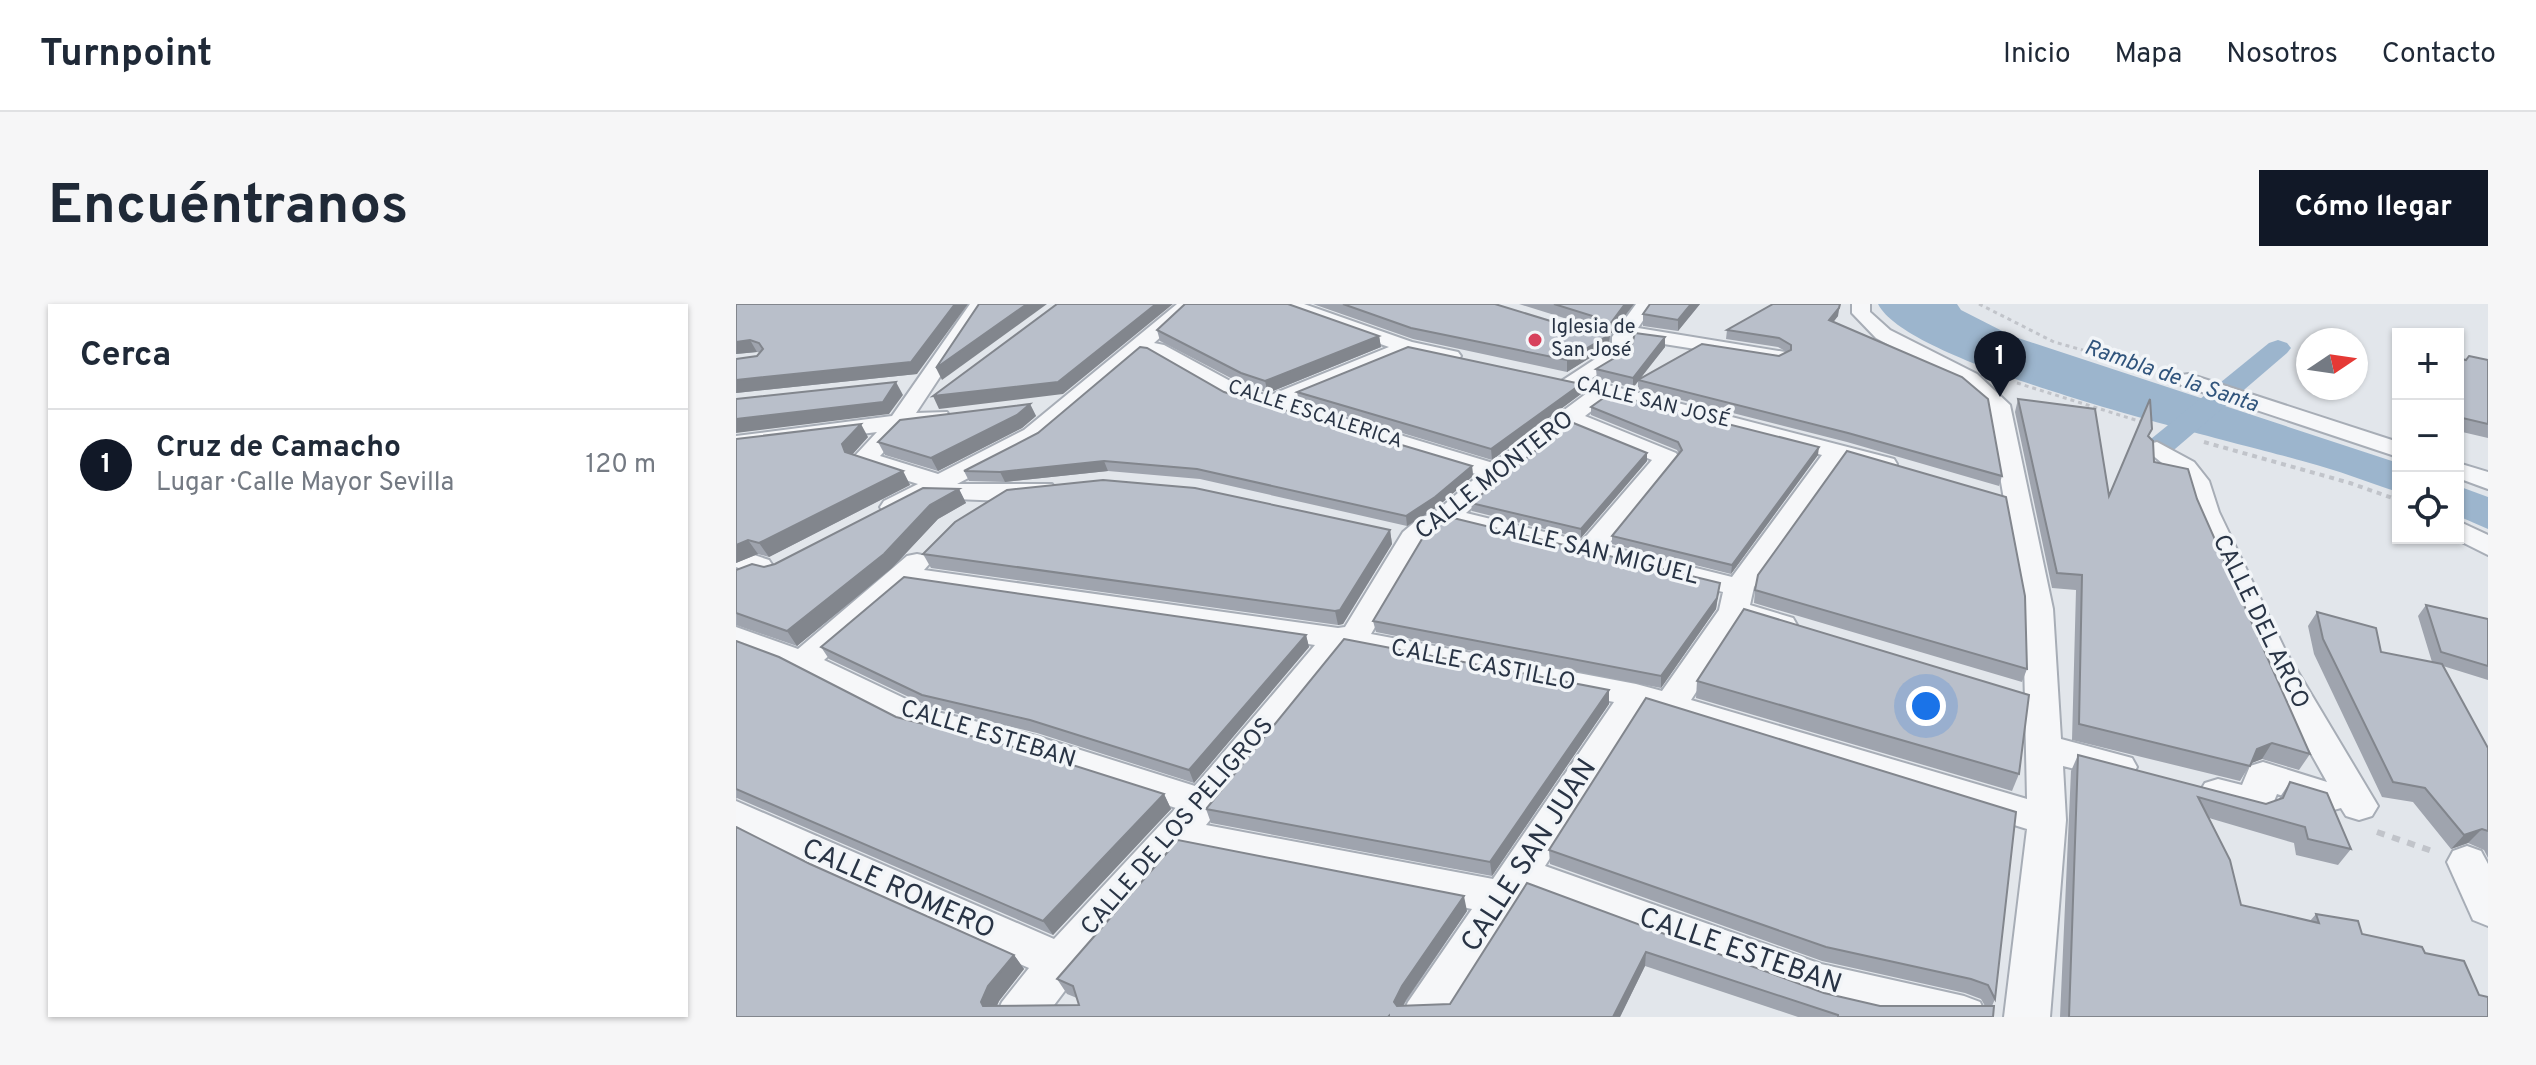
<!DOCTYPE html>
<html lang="es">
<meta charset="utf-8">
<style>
:root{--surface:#fff;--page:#f6f6f7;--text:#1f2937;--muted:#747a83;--line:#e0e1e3;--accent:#111827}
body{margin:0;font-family:Overpass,sans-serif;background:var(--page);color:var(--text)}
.controls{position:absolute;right:24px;top:24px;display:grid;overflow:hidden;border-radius:0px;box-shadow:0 2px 6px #0004}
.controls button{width:72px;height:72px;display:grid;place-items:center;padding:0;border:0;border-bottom:2px solid var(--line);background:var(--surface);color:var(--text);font:40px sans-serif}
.compass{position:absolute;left:1560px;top:24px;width:72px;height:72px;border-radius:50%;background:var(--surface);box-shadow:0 2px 6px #0004;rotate:77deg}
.you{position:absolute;left:1190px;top:402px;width:28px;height:28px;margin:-20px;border:6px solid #fff;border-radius:50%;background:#1a73e8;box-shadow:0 0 0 12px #1a73e833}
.badge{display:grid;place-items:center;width:52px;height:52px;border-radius:50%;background:var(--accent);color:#fff;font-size:26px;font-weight:700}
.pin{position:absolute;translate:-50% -66px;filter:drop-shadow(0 2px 4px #0008)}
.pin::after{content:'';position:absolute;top:42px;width:28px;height:24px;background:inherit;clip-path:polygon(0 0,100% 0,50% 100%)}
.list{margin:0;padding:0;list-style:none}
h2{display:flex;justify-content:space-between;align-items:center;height:104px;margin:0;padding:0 32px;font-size:34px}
h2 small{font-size:26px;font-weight:400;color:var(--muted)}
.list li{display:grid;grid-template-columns:52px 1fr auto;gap:24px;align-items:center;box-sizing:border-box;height:112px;padding:0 32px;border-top:2px solid var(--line)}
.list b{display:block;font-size:30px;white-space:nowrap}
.list p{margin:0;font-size:26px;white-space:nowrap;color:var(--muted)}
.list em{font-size:26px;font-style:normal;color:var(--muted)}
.icon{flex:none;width:44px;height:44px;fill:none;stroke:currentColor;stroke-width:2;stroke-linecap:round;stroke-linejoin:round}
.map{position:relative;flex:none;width:1752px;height:713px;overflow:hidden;border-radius:0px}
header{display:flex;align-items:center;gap:48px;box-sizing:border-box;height:112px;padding:0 40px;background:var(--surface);border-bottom:2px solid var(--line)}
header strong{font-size:38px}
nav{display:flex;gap:44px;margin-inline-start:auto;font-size:28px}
.intro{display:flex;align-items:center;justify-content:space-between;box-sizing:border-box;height:192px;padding:0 48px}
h1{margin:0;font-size:56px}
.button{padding:20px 36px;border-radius:0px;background:var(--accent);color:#fff;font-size:28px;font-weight:700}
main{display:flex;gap:48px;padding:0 48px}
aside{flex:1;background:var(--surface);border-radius:0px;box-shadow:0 2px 6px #0004}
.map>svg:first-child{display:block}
</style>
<header>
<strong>Turnpoint</strong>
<nav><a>Inicio</a><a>Mapa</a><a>Nosotros</a><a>Contacto</a></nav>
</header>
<div class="intro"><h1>Encuéntranos</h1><a class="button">Cómo llegar</a></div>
<main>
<aside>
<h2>Cerca<small></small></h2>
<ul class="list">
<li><span class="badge">1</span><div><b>Cruz de Camacho</b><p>Lugar · Calle Mayor Sevilla</p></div><em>120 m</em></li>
</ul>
</aside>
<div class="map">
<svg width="1752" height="713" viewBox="0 0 1752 713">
<rect width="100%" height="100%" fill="#e2e6eb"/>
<!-- water -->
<g fill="#9cb5cd">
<path d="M1142,0H1221L1225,6L1276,32L1662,159V188C1631,178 1601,166 1570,158C1492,136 1174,63 1142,0Z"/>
<polygon points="1722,182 1752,193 1752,225 1722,212"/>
</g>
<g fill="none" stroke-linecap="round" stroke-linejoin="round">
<!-- canal -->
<polygon fill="#9cb5cd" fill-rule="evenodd" points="1542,36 1551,39 1555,44 1551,49 1432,151 1421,154 1410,151 1406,145 1410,139 1533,39"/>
<!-- minor casing -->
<g stroke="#a7adb6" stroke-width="4">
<g id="minor">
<path d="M234,0H252L180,109L211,108L214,113L211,118L170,124L144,152L202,170L288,126L441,0H461L418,39L428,41L507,84L532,92L653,43L543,4L541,0H568L676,38L722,48L725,52L722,56L715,58L673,49L554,98L757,159L851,89L840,83H827L824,78L876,44V33L900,0H918L902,24L1049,48L1052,52L1042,58L896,35L893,51L853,76L1158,155L1161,160L1158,165L1149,167L1107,156L1018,283L1014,301L1057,314L1061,321L1057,328L1046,331L1005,318L955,396L1291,495L1287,305L1252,103L1225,80L1140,34L1116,9V0H1134V8L1154,26L1241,70L1274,101L1317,305L1325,435L1396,454L1401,463L1396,472L1383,476L1327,462L1330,516L1314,713H1268L1291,525L908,405L809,562L1085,660L1228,692L1244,698L1251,713H1139L1085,700L791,590L714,713H665L672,698L736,605L448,548L340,672L309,713H259L266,698L293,664L88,572L0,529V497L318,635L440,504L295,457L171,425L55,365L0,344V323L62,345L171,252L181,250L191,252L195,258L188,266L602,324L609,323L667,228L681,216L702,206L743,171L491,94L415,50L406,49L304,136L221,180H316L320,185L316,190L269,197L194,194L166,209H148L144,203L148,197L182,180L119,160L116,155L141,128L0,146V132L156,112ZM872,94L1086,151L996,273L871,242L943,154L940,149L849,112ZM835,123L916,156L846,237L730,209L770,173ZM714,221L987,288L983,306L926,387L900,380L635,330L688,239ZM172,281L579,341L459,482L300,432L193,406L88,356ZM610,345L878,398L757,575L470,521Z"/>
<polygon points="1453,70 1662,138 1662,153 1445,81 1442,76 1445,71"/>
<polygon points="1421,138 1458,158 1473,177 1483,208 1550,348 1642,502 1636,512 1623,516 1610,512 1605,504 1594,507 1541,490 1533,509 1520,513 1469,499 1463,489 1469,479 1482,475 1506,481 1514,462 1527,458 1591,478 1518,348 1457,208 1448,177 1409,145 1413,140"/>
<polygon points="1722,159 1752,168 1752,185 1722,174"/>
<polygon points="1722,217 1752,231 1752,251 1718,234 1722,234"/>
<polygon points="0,245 33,256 37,262 33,268 23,271 0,263"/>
<polygon points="1731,542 1745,547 1752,560 1752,622 1737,616 1711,558 1717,547"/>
</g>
</g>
<!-- path-far2 -->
<g stroke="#c1c4ca" stroke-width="3" stroke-dasharray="4 4" stroke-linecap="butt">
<polyline points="1243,0 1318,38 1429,69"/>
<polyline points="1281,79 1409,119"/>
</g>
<!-- path-far1 -->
<polyline stroke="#c1c4ca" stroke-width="4" stroke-dasharray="5 5" stroke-linecap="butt" points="1468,138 1614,179 1662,196"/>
<!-- path -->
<polyline stroke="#c1c4ca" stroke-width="6" stroke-dasharray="8 8" stroke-linecap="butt" points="1641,528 1696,547"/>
<!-- minor -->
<use href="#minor" fill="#f6f7f9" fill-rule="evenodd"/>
</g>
<!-- wall -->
<g fill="#9fa4ae">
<polygon points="0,0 181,70 0,89 0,55 21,52 24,49 21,48 0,50"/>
<polygon points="577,0 759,0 844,26 859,26 860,24 783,0 898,0 874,31 873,42 831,68 677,35"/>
<polygon points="914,0 964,0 942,27 907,22 907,10"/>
<polygon points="1102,12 1097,18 1266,172 1263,182 1111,138 902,85 902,77 897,84 861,75 860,65 929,33 929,43 903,75 1043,52 1051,48 1042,43 990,35 991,26"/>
<polygon points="421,26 643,32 645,43 532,89 508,81 424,37"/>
<polygon points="1722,54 1730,56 1752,56 1752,134 1722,127"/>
<polygon points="1662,69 1662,113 1659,112"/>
<polygon points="845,80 845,90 756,156 563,98 561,88"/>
<polygon points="488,88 736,162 737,172 700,204 671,222 464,175 372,167 269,178 233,177 228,167"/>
<polygon points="1282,95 1373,192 1413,133 1418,158 1461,195 1574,450 1563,466 1526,455 1515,459 1504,477 1336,436 1340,286 1316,284 1279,108"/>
<polygon points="294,100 300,112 286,124 202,167 149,151 142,138"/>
<polygon points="855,103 1082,151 995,270 876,240 876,232 943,150 941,146 855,111"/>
<polygon points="132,133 116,151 167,167 174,181 33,253 22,250 0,259 0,135"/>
<polygon points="911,157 845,234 736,207 735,199"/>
<polygon points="223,185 230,199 202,215 156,264 61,342 0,321 0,266 28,263 39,260"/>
<polygon points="654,226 656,240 607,320 602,321 195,264 187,250"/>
<polygon points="984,279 980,305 925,384 640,328 637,317"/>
<polygon points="1019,286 1291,365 1286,378 1018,299"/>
<polygon points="1690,301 1752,315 1752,376 1707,362 1752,444 1752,554 1748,546 1732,539 1715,545 1677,498 1646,493 1578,350 1572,322 1581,308 1645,348 1696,358 1682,312"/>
<polygon points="570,331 573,343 458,479 301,429 194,403 93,355 85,343"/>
<polygon points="0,337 160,413 428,490 435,505 317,631 1,494 0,495"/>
<polygon points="961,377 1283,470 1276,487 960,394"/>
<polygon points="873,386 873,400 756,572 475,519 470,505"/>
<polygon points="1342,451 1530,500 1542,496 1554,478 1615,545 1602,561 1560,551 1558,539 1473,514 1505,601 1574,617 1580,610 1626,630 1689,649 1743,691 1752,713 1324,713 1335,467"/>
<polygon points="1280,508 1259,695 1256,702 1257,713 1062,713 909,662 884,713 0,713 74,560 278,651 288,665 263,697 261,702 343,701 341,694 331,690 321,675 731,607 667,702 714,700 791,579 1088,689 1144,702 1249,702 1245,695 1229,689 1086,657 814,560 813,546"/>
</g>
<!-- shaded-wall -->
<g fill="#82868d">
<polygon points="219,0 232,0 181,70 0,89 0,76"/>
<polygon points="291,0 311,0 206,76 200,64"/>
<polygon points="420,0 437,0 327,90 203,105 197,92"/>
<polygon points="889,0 898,0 874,31 873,42 831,68 831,56 874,20"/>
<polygon points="955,0 964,0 942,27 942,16"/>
<polygon points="1104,0 1102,12 1092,25 1093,16"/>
<polygon points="643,32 645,43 532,89 529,77"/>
<polygon points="929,33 929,43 897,84 897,74"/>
<polygon points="14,36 21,48 0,50 0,38"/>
<polygon points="160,78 167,91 153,110 0,129 0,115"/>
<polygon points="845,80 845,90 756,156 755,145"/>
<polygon points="294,100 300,112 286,124 202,167 195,154"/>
<polygon points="125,120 132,133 114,153 109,148 106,140"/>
<polygon points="1083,143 1082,151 995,270 996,261"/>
<polygon points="911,149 911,157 845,234 845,225"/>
<polygon points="368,157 372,167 269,178 264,168"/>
<polygon points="736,162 737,172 700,204 671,222 670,212"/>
<polygon points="167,167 174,181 33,253 23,239"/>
<polygon points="223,185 230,199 202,215 156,264 61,342 51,327 194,201"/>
<polygon points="654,226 656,240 607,320 602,321 599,307"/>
<polygon points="12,236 22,250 0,259 0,241"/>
<polygon points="984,279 980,305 925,384 925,372"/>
<polygon points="570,331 573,343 458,479 453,466"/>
<polygon points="873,386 873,400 756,572 754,558"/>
<polygon points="1536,439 1526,455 1511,461 1521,445"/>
<polygon points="428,490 435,505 317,631 307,617"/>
<polygon points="1746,525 1732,539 1715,545 1728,531"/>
<polygon points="728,592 731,607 670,696 662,712 658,698 666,682"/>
<polygon points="910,648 909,662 884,713 877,713"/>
<polygon points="278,651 288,665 263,697 256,712 245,698 252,682"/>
</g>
<!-- building -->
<g fill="#b9bfca" stroke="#82868d" stroke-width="2">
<polygon points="0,0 219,0 175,58 0,76 0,55 21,52 27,45 23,39 14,36 0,38"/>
<polygon points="243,0 291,0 200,64"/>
<polygon points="321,0 420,0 322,78 197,92"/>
<polygon points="449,0 552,0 643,32 529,77 505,69 421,26"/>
<polygon points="607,0 759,0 844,26 859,26 865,20 860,13 818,0 889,0 874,20 873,31 831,56 675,24"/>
<polygon points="914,0 955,0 942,16 907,10"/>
<polygon points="1037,0 1104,0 1103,4 1093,16 1226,73 1252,95 1266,172 1112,129 902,76 966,40 1043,52 1055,46 1055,41 1043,34 991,26"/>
<polygon points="899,29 929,33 897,74 860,65 895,44"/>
<polygon points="404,43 411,44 488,88 736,162 699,193 670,212 461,165 368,157 264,168 228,167 302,129"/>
<polygon points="672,43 845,80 755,145 561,88"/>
<polygon points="1733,52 1752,56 1752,120 1722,113 1722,54 1730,56"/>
<polygon points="160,78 147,98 0,115 0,95"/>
<polygon points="873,90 1083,143 996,261 876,232 946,146 942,138 855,103"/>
<polygon points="1282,95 1359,105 1373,192 1414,95 1416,125 1412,132 1417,137 1418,158 1452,165 1461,195 1574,450 1536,439 1521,445 1514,462 1343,420 1346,271 1321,269"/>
<polygon points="294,100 281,111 195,154 142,138 164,116"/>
<polygon points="835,118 911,149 845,225 735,199"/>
<polygon points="125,120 106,140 109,148 167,167 23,239 12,236 0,241 0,135"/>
<polygon points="1111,147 1270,193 1289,292 1291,365 1019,286 1022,271"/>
<polygon points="367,176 459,184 654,226 604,306 599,307 187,250 219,218 271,186"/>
<polygon points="187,184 223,185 194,201 148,250 51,327 0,309 0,266 16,260 28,263 39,260"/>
<polygon points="713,213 984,279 981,294 925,372 637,317 689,230"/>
<polygon points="168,273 570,331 453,466 294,416 186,391 85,343"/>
<polygon points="1690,301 1752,315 1752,362 1705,348"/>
<polygon points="1008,305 1293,391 1283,470 961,377"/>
<polygon points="1581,308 1640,324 1645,348 1706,360 1752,444 1752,527 1746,525 1728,531 1689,484 1657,478 1587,335"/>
<polygon points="608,335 873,386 754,558 470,505"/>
<polygon points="0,337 43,353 160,413 286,445 428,490 307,617 0,485"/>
<polygon points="910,394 1280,508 1259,695 1252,681 1235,675 1090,643 813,546"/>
<polygon points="1342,451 1530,500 1547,494 1554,478 1591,489 1615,545 1572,535 1569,523 1462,493 1494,556 1505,601 1583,619 1580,610 1622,617 1626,630 1686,643 1689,649 1728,657 1743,691 1752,693 1752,713 1333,713"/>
<polygon points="0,523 74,560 278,651 252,682 245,698 247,702 343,701 337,682 321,675 442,536 728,592 666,682 658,698 661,702 714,700 791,579 1088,689 1144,702 1258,702 1257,713 1102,713 1102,711 910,648 877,713 653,713 653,712 652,713 0,713"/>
</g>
<!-- markers -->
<circle fill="#d7415c" stroke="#f2f5f8" stroke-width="3" cx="799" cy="36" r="8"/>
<g text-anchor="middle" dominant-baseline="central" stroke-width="7" stroke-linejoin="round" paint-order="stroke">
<!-- far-poi labels -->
<g font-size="20" fill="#293445" stroke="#f2f5f8" text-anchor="start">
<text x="815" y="24">Iglesia de<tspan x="815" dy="23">San José</tspan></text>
</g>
<!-- far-street labels -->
<g font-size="20" fill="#293445" stroke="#f2f5f8">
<text transform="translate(917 99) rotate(14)">CALLE SAN JOSÉ</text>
<text transform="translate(579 111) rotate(18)">CALLE ESCALERICA</text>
</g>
<!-- far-water labels -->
<g font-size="22" font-style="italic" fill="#30547c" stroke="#f2f5f8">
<text transform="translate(1435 73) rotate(19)">Rambla de la Santa</text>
</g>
<!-- street labels -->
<g font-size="24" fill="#293445" stroke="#f2f5f8">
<text transform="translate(759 172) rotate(-38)">CALLE MONTERO</text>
<text transform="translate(857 248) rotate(14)">CALLE SAN MIGUEL</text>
<text transform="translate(1524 318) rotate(64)">CALLE DEL ARCO</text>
<text transform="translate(747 362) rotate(11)">CALLE CASTILLO</text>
<text transform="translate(252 431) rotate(17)">CALLE ESTEBAN</text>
<text transform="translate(442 523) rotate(-49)">CALLE DE LOS PELIGROS</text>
</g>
<!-- near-street labels -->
<g font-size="28" fill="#293445" stroke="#f2f5f8">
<text transform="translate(794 552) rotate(-57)">CALLE SAN JUAN</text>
<text transform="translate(162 586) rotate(24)">CALLE ROMERO</text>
<text transform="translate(1004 648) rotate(19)">CALLE ESTEBAN</text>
</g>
</g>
</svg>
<div class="controls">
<button>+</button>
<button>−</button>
<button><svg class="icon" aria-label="locate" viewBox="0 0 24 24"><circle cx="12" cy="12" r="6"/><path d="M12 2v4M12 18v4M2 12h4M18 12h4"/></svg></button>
</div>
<svg class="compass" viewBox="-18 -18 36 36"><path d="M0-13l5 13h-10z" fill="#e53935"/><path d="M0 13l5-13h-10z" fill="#747a83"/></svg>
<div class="you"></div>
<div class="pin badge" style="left:1264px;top:93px">1</div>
</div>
</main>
